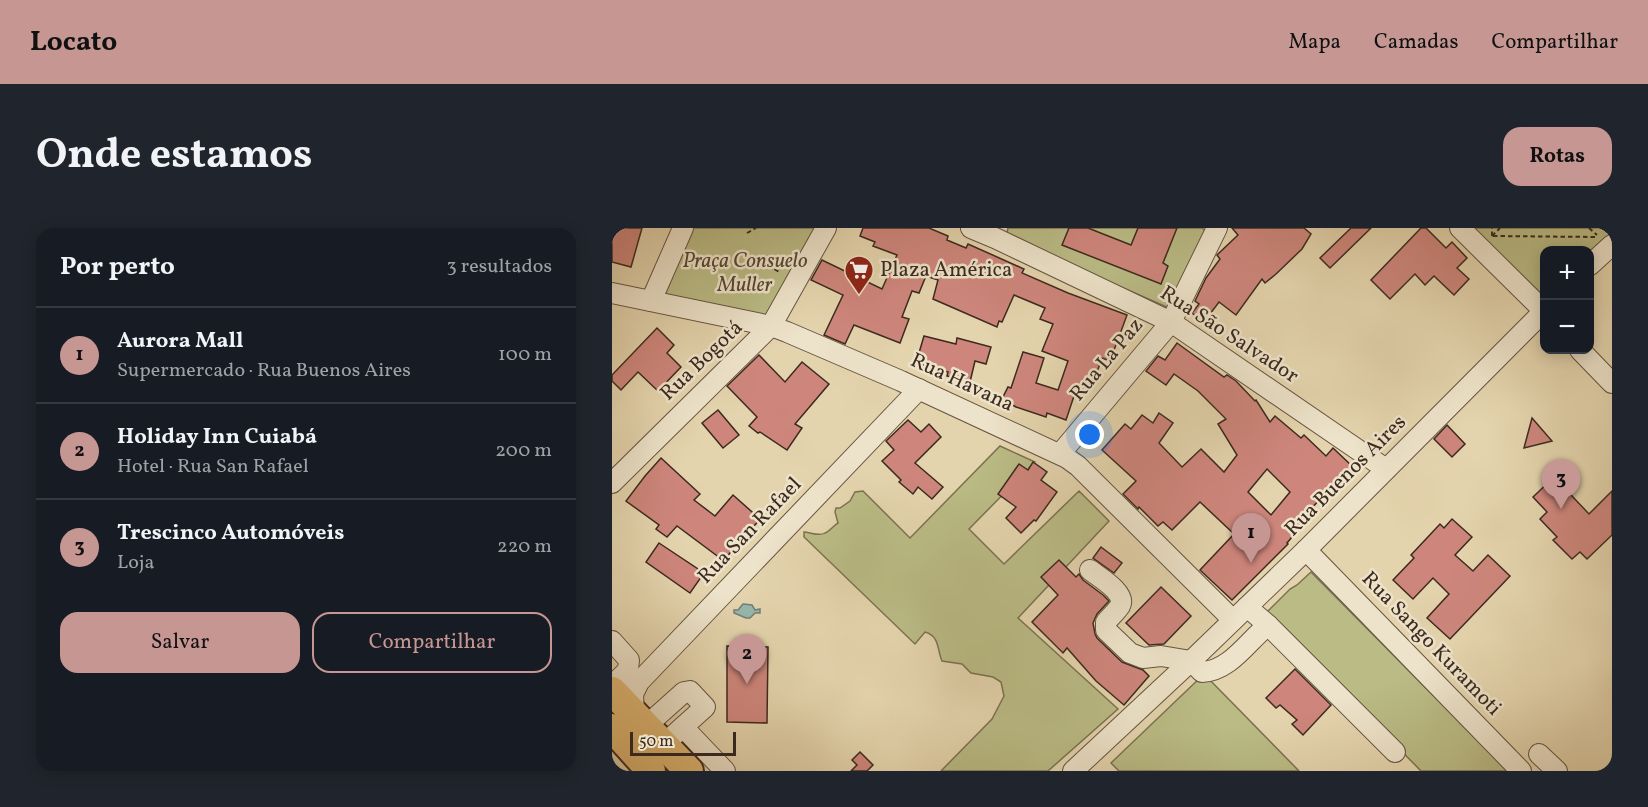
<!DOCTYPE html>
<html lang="pt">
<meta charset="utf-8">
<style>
:root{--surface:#171b24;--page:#20242c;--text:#f1f3f6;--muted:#9ea1a6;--line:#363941;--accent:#c59692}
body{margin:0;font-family:Vollkorn,serif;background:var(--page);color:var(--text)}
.controls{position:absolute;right:18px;top:18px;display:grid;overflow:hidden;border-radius:12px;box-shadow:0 3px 15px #0003}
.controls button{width:54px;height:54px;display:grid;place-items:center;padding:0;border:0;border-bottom:2px solid var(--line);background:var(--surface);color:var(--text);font:30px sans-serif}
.scale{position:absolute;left:18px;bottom:15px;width:106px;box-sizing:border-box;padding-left:6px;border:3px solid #3c2a1f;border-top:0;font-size:16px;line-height:21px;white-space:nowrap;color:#3c2a1f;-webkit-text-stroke:4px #ede3ca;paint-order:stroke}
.you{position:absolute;left:478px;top:207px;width:21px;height:21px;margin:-15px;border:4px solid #fff;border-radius:50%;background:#1a73e8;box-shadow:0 0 0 9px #1a73e833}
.badge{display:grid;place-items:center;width:39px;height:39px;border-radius:50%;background:var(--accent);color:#111;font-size:20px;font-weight:700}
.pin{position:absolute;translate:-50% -50px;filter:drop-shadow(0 2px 3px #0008)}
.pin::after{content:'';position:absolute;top:32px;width:21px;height:18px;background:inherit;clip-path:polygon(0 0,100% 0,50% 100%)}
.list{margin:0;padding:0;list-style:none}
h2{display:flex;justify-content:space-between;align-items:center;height:78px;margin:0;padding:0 24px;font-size:26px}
h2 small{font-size:20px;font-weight:400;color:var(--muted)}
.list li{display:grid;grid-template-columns:39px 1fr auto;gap:18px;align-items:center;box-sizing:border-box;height:96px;padding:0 24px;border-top:2px solid var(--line)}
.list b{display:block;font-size:22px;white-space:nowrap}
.list p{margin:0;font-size:20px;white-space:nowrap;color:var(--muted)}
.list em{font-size:20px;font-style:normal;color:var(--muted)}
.actions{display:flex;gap:12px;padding:18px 24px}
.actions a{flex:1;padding:14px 0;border:2px solid var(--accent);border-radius:18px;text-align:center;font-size:21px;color:var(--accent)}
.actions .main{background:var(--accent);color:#111}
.map{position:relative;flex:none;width:1000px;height:543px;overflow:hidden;border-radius:18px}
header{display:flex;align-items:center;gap:36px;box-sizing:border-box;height:84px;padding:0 30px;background:var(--accent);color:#111}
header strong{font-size:28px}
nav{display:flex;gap:33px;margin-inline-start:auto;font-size:21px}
.intro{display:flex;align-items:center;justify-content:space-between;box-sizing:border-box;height:144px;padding:0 36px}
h1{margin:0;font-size:42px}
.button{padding:15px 27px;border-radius:18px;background:var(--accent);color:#111;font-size:21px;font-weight:700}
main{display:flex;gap:36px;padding:0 36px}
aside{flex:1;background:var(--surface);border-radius:18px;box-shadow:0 3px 15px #0003}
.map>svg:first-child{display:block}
</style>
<header>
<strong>Locato</strong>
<nav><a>Mapa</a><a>Camadas</a><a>Compartilhar</a></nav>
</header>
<div class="intro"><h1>Onde estamos</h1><a class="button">Rotas</a></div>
<main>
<aside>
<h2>Por perto<small>3 resultados</small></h2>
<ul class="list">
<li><span class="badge">1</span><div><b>Aurora Mall</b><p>Supermercado · Rua Buenos Aires</p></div><em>100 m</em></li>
<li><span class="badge">2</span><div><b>Holiday Inn Cuiabá</b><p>Hotel · Rua San Rafael</p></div><em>200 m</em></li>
<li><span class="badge">3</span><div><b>Trescinco Automóveis</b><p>Loja</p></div><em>220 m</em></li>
</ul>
<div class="actions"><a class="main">Salvar</a><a>Compartilhar</a></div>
</aside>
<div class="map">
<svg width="1000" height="543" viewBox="0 0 1000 543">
<rect width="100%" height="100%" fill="#e4d4ad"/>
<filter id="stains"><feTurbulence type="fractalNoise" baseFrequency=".00333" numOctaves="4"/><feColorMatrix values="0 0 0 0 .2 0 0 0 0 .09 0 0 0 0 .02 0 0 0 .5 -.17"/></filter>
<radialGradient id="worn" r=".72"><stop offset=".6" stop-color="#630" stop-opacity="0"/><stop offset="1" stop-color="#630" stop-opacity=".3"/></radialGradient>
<!-- green -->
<g fill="#babb85" stroke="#7b7252" stroke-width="1.5">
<polygon points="76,0 208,0 160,91 51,73 47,64"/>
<polygon points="396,0 590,0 596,5 557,80 399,11 395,5"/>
<polygon points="858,0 1000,0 1000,9 978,32 978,22 933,22 932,72"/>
<path d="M388,218L423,234L357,301L392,336L467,263L497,293L406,390L506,481L436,543H329L380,491L392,468L389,454L381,449L359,445L350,436L330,433C325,422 328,408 313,404L303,416L192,309V304C198,304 207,309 213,305C218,303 221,298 226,295L223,284L224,280H228L238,273L243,264L251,263L298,310Z"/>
<polygon points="699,344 896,543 809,543 654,385 678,361 685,357"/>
<polygon points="592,446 687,543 507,543 499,535"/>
</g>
<!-- water -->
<polygon fill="#95b8ab" stroke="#717f73" stroke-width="1.5" points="131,376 140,377 143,382 148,381 148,385 143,385 138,390 134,390 122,385 122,382 126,382"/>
<!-- building -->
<g fill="#ce867c" stroke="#3c2a1f" stroke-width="1.5" fill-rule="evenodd">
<polygon points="0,0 30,0 19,39 0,34"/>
<polygon points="251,0 317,0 336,8 335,12 354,20 356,16 412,41 410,45 456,65 515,87 498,133 490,130 485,144 481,142 472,168 463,165 454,192 435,185 434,189 404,179 390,171 396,159 399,160 411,124 432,130 424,155 446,162 456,133 430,123 441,96 428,91 433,80 402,67 390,94 387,93 385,99 321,71 326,52 314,48 307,65 300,63 290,89 297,91 288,115 242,97 233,116 212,107 231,67 199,52 210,32 270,61 285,27 261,18 263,14 248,8"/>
<polygon points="457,0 476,0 519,17 526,0 565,0 551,35 556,38 549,56 450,17"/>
<polygon points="620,0 692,0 699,6 690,21 664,46 653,55 650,51 624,87 607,74 592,94 580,85 587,76 583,73 594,50 608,31 605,27 606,26 626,7"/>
<polygon points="739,0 759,0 718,40 708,30"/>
<polygon points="809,0 814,0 834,20 840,14 855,30 845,40 857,51 842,67 822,48 813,57 803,46 778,71 759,52"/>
<polygon points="45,100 62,117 55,125 69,139 46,163 26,144 9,162 0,153 0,147"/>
<polygon points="312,108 344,116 345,110 379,119 374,136 363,133 358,154 335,148 336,144 304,135"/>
<path d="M565,115L612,149L615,147L624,153L643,173L644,172L658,194L663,188L689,210L692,207L714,228L721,220L740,238L692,288L695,291L675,315L676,316L620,372L588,342L622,306L588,274L560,302L551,294L546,298L527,279L526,281L511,266L524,253L490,222L513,196L519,201L530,187L541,195L547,185L561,195L547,215L570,239L589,221L612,244L625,227L606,196L614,191L586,163L562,146L554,157L534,143L546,128L553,132ZM655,241L678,264L659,287L636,264Z"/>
<polygon points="147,127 173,154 190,134 217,156 183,196 190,200 175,222 148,204 146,205 137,198 145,189 115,158"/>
<polygon points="106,182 127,207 111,220 90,195"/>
<polygon points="920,190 940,213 912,220"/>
<polygon points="296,192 309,204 317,196 329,209 303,235 331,259 320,271 306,259 301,266 287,254 289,252 270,233 282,222 274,213"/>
<polygon points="835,197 853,216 840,229 822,211"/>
<polygon points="49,230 88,266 82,272 103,288 121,267 148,291 131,311 129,310 112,333 65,298 55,309 44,301 47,297 14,273 33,248"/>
<polygon points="421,234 435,244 429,252 445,264 424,293 422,292 409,305 394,290 404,279 386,266 407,236 416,242"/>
<polygon points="942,249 977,286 1000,263 1000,307 975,331 968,324 960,331 941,312 945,309 928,291 935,284 921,269"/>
<polygon points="840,291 860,309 843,327 861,343 876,327 898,348 838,411 815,390 837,366 821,350 801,371 781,352 802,330 799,327 828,296 832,300"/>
<polygon points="47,315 92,345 78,365 34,334"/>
<polygon points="489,319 510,335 502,345 481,330"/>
<polygon points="447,332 464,349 467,346 471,352 491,367 497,373 485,386 481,395 483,406 485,410 510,434 531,442 537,448 512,477 484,453 455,420 451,425 420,394 446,367 429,349"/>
<polygon points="549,359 579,388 552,416 537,417 514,395"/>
<polygon points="115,418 156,419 155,495 115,494"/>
<polygon points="683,441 719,477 691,507 680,496 685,492 668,477 664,480 654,470"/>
<polygon points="248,524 261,537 255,543 239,543 245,537 240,532"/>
</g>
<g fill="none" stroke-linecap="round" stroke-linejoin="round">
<!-- minor casing -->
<g stroke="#665442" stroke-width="22">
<g id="minor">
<polyline points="359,0 383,10 559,94 774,241"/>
<polyline points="848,0 933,84"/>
<polyline points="978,37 1000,17"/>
<polyline points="0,65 159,98 175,104 289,153 455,230 466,238 621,392"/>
<polyline points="39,73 71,0"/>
<polyline points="968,122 1000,155"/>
<polyline points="448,226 559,94 605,0"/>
<polyline points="0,255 159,98 214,0"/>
<polyline points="694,322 909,543"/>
<path d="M478,342C487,349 515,365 508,378C504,384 498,389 494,394V402L518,425L531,430L549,428L579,433L590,444C618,443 636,413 656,397L635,379"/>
<polyline points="656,397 783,524"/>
<polyline points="0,413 17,432 16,442 0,458"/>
<polyline points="22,486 21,466 27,454 307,161"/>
<polyline points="34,498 72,464 78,463 93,479 52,516"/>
<polyline points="71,499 113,543"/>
<polyline points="927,526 945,543"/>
<polyline points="461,543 579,433 694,322 933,82"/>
</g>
</g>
<!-- highway casing -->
<g stroke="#3c2a1f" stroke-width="32">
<g id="highway">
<polyline points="0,463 77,543"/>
<polyline points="0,500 39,543"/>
</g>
</g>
<!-- path -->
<g stroke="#3c2a1f" stroke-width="2" stroke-dasharray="4.5 3" stroke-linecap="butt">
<polyline points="977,0 985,7"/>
<polyline points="135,5 144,0"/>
<polyline points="880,8 888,0"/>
<polyline points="880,8 880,0"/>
<polyline points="881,8 984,9"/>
<polyline points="143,30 169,45"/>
</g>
<!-- minor -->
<use href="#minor" stroke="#ede3ca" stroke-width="20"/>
<!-- highway -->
<use href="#highway" stroke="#e2ba76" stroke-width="28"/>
</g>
<!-- icons -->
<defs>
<g id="supermarket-pin" transform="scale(1.5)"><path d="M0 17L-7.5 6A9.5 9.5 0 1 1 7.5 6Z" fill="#8f2418" stroke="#ede3ca"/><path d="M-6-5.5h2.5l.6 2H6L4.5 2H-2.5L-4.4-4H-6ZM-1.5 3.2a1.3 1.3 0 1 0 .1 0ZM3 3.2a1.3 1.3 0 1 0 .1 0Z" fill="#fff"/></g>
</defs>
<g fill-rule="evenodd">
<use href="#supermarket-pin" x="247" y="42"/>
</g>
<g text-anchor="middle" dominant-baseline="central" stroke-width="5" stroke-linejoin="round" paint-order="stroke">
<!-- park labels -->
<g font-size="21" font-style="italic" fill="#554733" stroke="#ede3ca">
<text x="133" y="33">Praça Consuelo<tspan x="133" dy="24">Muller</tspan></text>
</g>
<!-- poi labels -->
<g font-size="21" fill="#3c2a1f" stroke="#ede3ca" text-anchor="start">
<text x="268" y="42">Plaza América</text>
</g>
<!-- street labels -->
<g font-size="21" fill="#3c2a1f" stroke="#ede3ca">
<text transform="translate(617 107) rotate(33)">Rua São Salvador</text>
<text transform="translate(495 132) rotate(-50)">Rua La Paz</text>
<text transform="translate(90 133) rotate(-44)">Rua Bogotá</text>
<text transform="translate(350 155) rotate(25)">Rua Havana</text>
<text transform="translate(734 248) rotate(-45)">Rua Buenos Aires</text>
<text transform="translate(138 303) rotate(-46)">Rua San Rafael</text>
<text transform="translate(819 416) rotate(46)">Rua Sango Kuramoti</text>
</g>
</g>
<rect width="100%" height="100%" filter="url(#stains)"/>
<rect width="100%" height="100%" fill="url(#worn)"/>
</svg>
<div class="controls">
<button>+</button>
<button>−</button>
</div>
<div class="scale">50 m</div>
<div class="you"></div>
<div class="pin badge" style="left:639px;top:335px">1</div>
<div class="pin badge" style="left:135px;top:456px">2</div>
<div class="pin badge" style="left:949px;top:281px">3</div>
</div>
</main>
